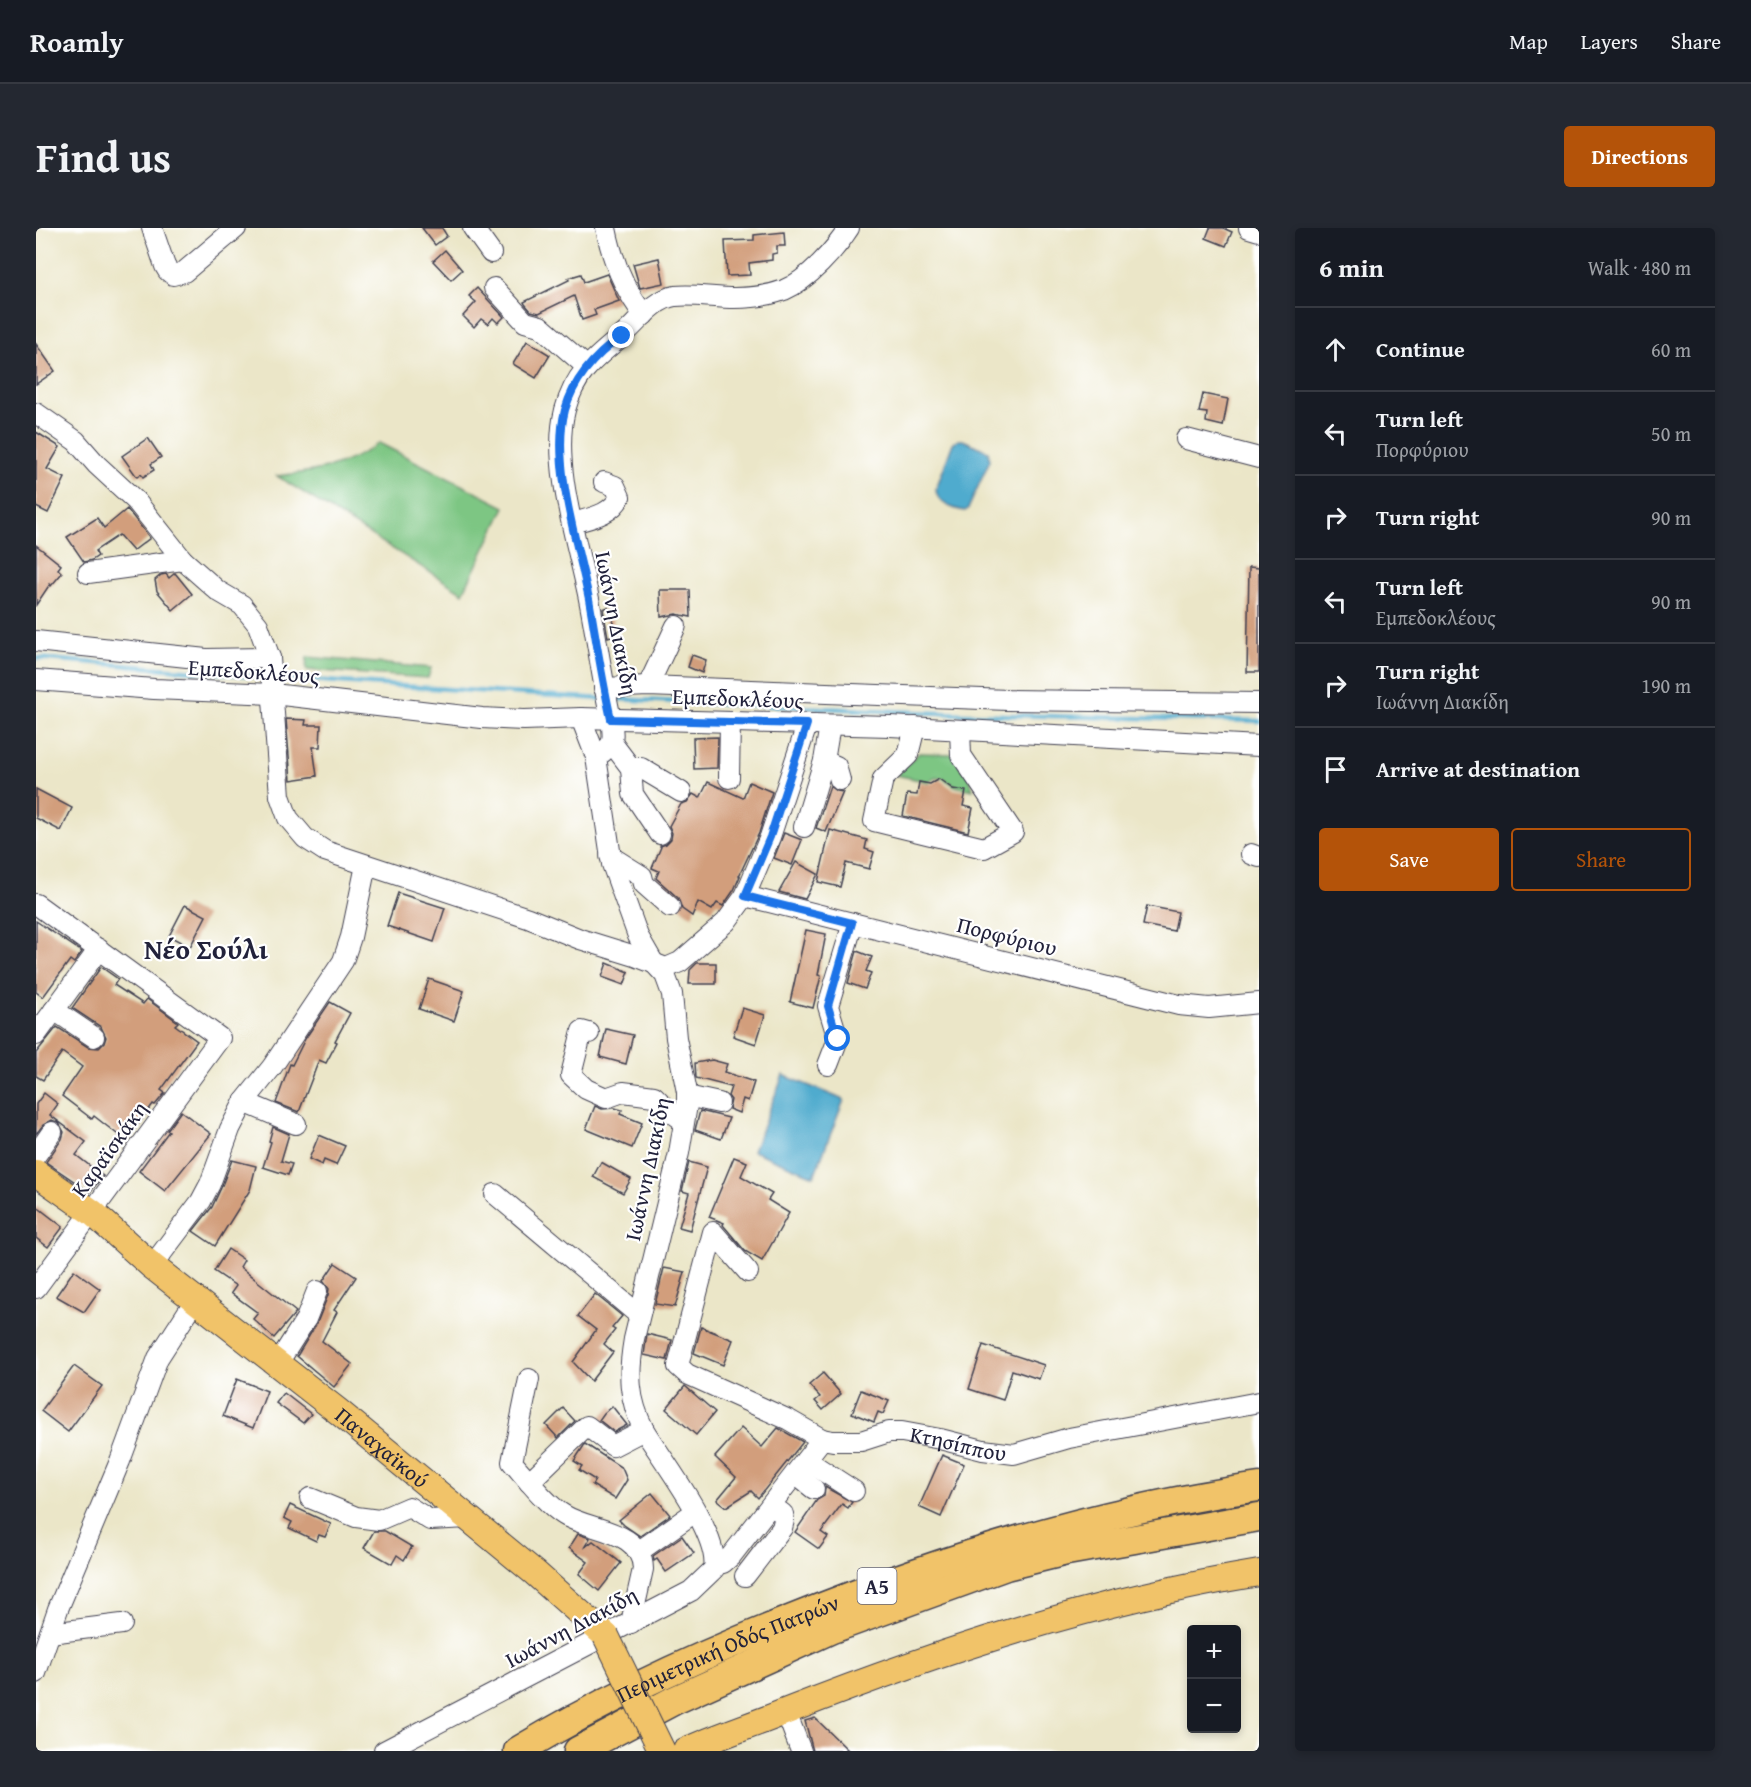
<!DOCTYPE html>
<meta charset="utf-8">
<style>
:root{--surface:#171b24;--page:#242831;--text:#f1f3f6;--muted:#9ea1a6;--line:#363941;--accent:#b45309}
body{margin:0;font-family:"Gentium Book Plus",serif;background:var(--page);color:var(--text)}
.controls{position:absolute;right:18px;bottom:18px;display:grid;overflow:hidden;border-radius:6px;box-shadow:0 3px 9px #0003}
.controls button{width:54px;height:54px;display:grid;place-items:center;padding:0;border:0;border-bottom:2px solid var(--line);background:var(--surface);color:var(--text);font:30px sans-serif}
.stop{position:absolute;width:18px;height:18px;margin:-14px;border:4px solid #1a73e8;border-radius:50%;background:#fff}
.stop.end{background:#1a73e8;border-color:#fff;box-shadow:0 2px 6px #0008}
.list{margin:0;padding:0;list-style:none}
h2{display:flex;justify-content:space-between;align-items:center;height:78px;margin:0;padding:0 24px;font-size:26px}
h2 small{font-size:20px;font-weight:400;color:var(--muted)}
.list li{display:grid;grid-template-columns:39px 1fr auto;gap:18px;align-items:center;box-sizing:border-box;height:84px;padding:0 24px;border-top:2px solid var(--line)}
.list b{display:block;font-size:22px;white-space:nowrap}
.list p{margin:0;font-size:20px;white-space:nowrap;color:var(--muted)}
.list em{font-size:20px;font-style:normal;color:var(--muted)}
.actions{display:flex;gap:12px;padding:18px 24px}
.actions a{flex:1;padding:14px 0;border:2px solid var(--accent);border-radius:6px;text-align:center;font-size:21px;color:var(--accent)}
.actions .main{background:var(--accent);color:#fff}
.icon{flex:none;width:33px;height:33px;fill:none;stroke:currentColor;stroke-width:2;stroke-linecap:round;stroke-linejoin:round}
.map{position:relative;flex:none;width:1223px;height:1523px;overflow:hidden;border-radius:6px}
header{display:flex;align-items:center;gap:36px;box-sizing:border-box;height:84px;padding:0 30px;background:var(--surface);border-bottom:2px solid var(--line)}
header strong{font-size:28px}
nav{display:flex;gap:33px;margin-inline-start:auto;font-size:21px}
.intro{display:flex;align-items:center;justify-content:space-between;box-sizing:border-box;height:144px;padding:0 36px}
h1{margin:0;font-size:42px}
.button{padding:15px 27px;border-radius:6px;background:var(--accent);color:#fff;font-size:21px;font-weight:700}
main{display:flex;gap:36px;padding:0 36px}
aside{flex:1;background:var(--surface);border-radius:6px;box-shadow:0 3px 9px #0003}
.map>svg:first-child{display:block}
</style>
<header>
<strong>Roamly</strong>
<nav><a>Map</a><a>Layers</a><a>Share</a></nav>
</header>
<div class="intro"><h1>Find us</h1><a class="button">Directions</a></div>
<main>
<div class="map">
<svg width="1223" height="1523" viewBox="0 0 1223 1523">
<rect width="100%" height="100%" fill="#fff"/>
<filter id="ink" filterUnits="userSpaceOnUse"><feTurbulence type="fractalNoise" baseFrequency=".0167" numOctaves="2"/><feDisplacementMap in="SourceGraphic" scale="12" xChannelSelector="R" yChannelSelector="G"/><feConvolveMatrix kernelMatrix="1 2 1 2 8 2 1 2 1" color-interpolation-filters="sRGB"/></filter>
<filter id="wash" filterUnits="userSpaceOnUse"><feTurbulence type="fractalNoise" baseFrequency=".008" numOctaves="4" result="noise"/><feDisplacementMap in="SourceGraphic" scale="24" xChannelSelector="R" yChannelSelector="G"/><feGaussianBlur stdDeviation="1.35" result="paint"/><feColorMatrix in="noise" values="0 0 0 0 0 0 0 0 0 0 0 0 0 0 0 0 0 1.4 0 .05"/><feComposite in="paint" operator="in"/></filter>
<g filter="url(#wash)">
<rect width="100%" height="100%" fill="#ebe6c8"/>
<!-- green -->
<g fill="#7dc683" stroke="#50745f" stroke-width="1.5">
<path d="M343,215L469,279L427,365L241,248C283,243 307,240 343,215Z"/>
<polygon points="271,429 395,440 392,450 270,442"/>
<polygon points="883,525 916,526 933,548 937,562 919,558 907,550 899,550 893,554 860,547"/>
</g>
<!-- water -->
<g fill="#50abce" stroke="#396684" stroke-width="1.5">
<path d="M922,212H927L952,223L954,232L932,281L929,283C917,281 900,275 900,261L917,215Z"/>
<polygon points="747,847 808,872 778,948 717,923"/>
</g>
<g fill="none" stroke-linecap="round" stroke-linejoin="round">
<!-- stream -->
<g stroke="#50abce" stroke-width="4.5">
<polyline points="0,430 231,449"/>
<polyline points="242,450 566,471"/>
<polyline points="577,471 927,486 1223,493"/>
</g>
</g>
<g id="blocks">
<!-- building -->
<g fill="#d29e7b">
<polygon points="386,0 406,0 411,8 399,17"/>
<polygon points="1174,0 1187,0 1196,4 1190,18 1170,10"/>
<polygon points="748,4 749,18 741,18 741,25 736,26 736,32 713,35 714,47 691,48 689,13 718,12 718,7"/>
<polygon points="409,22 426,42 415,52 397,33"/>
<polygon points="623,30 628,55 604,60 597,36"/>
<polygon points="545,46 548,54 571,46 583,73 558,82 560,87 546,92 538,68 503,85 495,83 489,76 488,74 533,52 532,50"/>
<polygon points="441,60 468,89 462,95 457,90 452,96 445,91 438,99 427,88 440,74 433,68"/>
<polygon points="491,113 514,127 500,150 477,136"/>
<polygon points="0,116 19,143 0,156"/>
<polygon points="1167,166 1192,171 1187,198 1170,194 1171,185 1163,184"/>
<polygon points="0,204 24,219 11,241 29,250 12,285 0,279"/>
<polygon points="112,210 125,229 115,236 118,242 107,249 105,246 101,249 86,228"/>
<polygon points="91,281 114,310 97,323 83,307 59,323 62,328 56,332 48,334 31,309 61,290 68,300"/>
<polygon points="0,317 25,337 22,341 26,345 15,358 14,356 0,377"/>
<polygon points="1213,339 1223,340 1223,444 1211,444"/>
<polygon points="139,345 156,366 137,382 121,363 119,352 125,347 130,346 133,350"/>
<polygon points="624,362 654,362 655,389 640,386 625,389"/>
<polygon points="572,379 581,406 572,409 567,381"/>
<polygon points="656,427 670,432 666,445 652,439"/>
<polygon points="250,491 270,492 269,497 285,497 284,519 277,519 281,548 255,552"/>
<polygon points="682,509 681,540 658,541 657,510"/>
<polygon points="903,551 917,561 930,563 927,578 937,580 932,604 867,588 871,566 881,567 883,554 894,556"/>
<polygon points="672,554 707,570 713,554 736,564 723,605 703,648 704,648 698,662 687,678 681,675 676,682 662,674 656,688 646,681 642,670 620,650 623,643 616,640 625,619 624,618 630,616 635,611 636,605 633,598 645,576 651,574 657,566 664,570"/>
<polygon points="794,558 801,563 807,564 790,604 780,600"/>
<polygon points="0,561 36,580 25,603 0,590"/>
<polygon points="794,602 831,612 829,621 838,624 833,641 810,635 804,659 782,654"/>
<polygon points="748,605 766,612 756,637 738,630"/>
<polygon points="760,634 782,646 769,671 743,664"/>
<polygon points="362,665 409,680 398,714 351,698"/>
<polygon points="149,677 170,688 154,719 133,708"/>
<polygon points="1111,678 1142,684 1138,703 1107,697"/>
<polygon points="0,693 46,724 38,735 34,732 7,769 0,764"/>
<polygon points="770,702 790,706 782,747 785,748 777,780 754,774"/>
<polygon points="821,723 836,729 830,743 835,745 829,761 812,755"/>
<polygon points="571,735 593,744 588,757 566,749"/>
<polygon points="661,735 680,735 680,756 653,756 654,742"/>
<polygon points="65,739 82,751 78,757 107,776 111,771 142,794 139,797 161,813 125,862 129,865 119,877 117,876 90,913 58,888 56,891 26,868 46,839 26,824 7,852 0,848 0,825 21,799 52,819 63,820 68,815 70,809 65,799 36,780"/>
<polygon points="393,751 428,763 418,793 383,781"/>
<polygon points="294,774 314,785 299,813 301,814 290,835 283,832 263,884 240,875 254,836 256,837 269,811"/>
<polygon points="706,780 729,787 720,816 697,808"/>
<polygon points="570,801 597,807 590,836 564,829"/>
<polygon points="676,832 691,836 688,844 718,854 712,873 707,871 703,885 693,881 695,872 692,868 695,859 660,850 659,835"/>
<polygon points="8,865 22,876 14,887 50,914 40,927 67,948 54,964 10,934 26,911 28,904 23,895 16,892 7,897 0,906 0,876"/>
<polygon points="559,878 566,881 579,880 586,882 584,886 606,895 596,920 550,901"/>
<polygon points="145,883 175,906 129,963 103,943 133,903 131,902"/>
<polygon points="664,883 693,890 685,911 659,902"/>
<polygon points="237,899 253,906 245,933 256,936 252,947 227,939 235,914 233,913"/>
<polygon points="283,907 309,918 300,937 288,932 286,937 273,931"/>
<polygon points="698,929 711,934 705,948 736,966 732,972 753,985 726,1033 709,1023 687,997 688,995 673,989"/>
<polygon points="196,932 220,938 214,962 179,1018 157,1003 176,979 185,960"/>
<polygon points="565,934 595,951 587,965 557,949"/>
<polygon points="653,934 671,939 654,1002 643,999 653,965 646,963"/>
<polygon points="0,978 27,999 12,1019 0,1010"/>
<polygon points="192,1021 208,1032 204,1039 260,1084 238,1110 217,1091 222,1085 195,1065 200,1058 178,1043"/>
<polygon points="299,1035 320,1049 298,1082 301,1084 286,1113 316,1136 298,1159 261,1128 281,1095 292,1067 293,1061 287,1053"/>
<polygon points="628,1040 649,1044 639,1079 619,1076"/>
<polygon points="38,1042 64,1061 48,1084 20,1068"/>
<polygon points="559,1066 586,1088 576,1100 579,1102 568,1116 577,1124 555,1153 537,1134 560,1102 542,1088"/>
<polygon points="665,1099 697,1112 687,1137 658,1125"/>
<polygon points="611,1106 636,1112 631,1132 608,1127"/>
<polygon points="947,1117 1008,1137 1003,1151 976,1142 967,1172 933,1161"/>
<polygon points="38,1138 66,1158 32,1204 5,1183"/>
<polygon points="787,1145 805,1166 787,1182 779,1173 784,1169 773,1157"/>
<polygon points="201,1151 231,1163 217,1200 187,1188"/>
<polygon points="649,1158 679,1184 660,1207 630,1181"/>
<polygon points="825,1162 853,1173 847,1186 842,1184 838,1194 816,1185"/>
<polygon points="248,1165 275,1186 267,1195 240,1175"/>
<polygon points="576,1178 591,1197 578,1204 563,1192 568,1185"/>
<polygon points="527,1180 539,1193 522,1210 510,1197"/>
<polygon points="705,1200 726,1219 742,1200 767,1214 722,1270 715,1263 690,1279 681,1272 700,1249 679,1229"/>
<polygon points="549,1216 586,1240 591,1252 579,1271 556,1257 559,1252 543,1242 546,1238 538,1233"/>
<polygon points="906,1227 928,1236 905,1289 883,1279"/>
<polygon points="789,1259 816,1274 812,1280 806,1276 785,1304 792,1309 783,1321 759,1304 781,1272 788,1268"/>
<polygon points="616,1265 634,1287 604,1308 588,1297 583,1292"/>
<polygon points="254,1277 295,1296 289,1309 283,1307 280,1313 253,1300 256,1294 248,1290"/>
<polygon points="338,1303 349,1303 376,1319 368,1332 361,1327 356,1336 328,1320"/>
<polygon points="542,1306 554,1310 548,1320 557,1313 585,1335 563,1363 543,1346 552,1334 533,1320"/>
<polygon points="646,1308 658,1325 630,1344 621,1331 618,1333 617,1328"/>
<polygon points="779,1490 813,1523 777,1523 769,1493"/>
</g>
</g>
</g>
<g filter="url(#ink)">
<use href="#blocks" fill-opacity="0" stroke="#403f50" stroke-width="1.5"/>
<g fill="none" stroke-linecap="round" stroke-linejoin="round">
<!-- minor casing -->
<g stroke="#403f50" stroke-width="22">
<g id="minor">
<polyline points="116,0 129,38 132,43 137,47 148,44 200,0"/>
<polyline points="437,0 455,25"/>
<path d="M570,0C576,32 588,61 608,87"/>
<polyline points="1213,0 1223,3"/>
<polyline points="458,60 489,94 504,98 551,139"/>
<polyline points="0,185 40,213 61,237 100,273 147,332 182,363 206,377 222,397 234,430 244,568 252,590 269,610 289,623 492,690 544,711 599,728 630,740 644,734 690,694 709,668 734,609 771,497"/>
<polyline points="1150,211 1223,230"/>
<path d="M537,295C554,290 575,287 584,269L579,258L568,254"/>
<polyline points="52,345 147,332"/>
<polyline points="0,413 170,431 234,430"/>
<polyline points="0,452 118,461 237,466 446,490 488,492 545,490 854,498 1223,518"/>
<polyline points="612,458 640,398"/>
<polyline points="568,460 612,458 972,472 1223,475"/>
<polyline points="545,490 560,529"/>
<polyline points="879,499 872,527 847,551 838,593 948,620 977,604 925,527 924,502"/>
<polyline points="576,515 595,540 597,566 624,606"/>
<polyline points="788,533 800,538 804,552"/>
<polyline points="595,540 605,540 645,564"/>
<polyline points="693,550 694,494"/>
<polyline points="768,599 788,533 794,497"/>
<polyline points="1215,626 1223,629"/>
<polyline points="574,628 606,648 608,656 634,679"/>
<polyline points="709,668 1143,777 1173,780 1223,775"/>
<polyline points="0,676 184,810 0,1060"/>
<polyline points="18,782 58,809"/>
<polyline points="553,805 546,803 535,847 550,861 570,870 587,864 618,868 631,881 648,893"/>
<polyline points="0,807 63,721"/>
<polyline points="792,837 802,811 792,778 817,695"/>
<polyline points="651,868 683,875"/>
<polyline points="208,874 260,896"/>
<polyline points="0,927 16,904"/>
<polyline points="459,966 603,1087"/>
<polyline points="116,1038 165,973 174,956 194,901 208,874 236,839 307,733 315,709 330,637"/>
<polyline points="712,1044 677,1004 642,1138 651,1146 753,1192 786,1211"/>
<polyline points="242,1135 270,1091 281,1063"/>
<path d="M493,1151L476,1234C491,1251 510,1276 528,1287C553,1303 606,1301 607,1341L595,1395"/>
<polyline points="770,1232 818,1263"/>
<polyline points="759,1246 778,1261"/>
<polyline points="493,1254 551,1198 577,1218 608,1202"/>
<polyline points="274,1270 320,1289 343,1292 373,1279 394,1292 432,1290"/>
<polyline points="602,1324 659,1284"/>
<path id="s1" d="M679,1336L687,1335L695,1328L786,1211L797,1213H825L853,1204H866L904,1211L947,1222L978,1226L1033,1210L1223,1174"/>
<polyline points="709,1348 746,1300 748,1292 747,1286 735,1277"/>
<polyline points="14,1405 86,1396"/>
<polyline points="0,1445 22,1381 84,1233 122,1130 160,1071"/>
<polyline points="750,1484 765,1523"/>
<path d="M348,1523L655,1363L678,1341C684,1306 627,1233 608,1202C592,1170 592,1146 598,1111L643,925L651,877V864L640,810L636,766L632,755L629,747L617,734L602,708L576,636L560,529C579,517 578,513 575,491C566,451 561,411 553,371C542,316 515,236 529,182C539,145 558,131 586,108C603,94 616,72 639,68C659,66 679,70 698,70C715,70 732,68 748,62C772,52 799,22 813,0"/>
</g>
</g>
<!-- major casing -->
<g stroke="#403f50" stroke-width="28">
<g id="major">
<path id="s2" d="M0,945L57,985L116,1038L303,1184L499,1345L570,1408"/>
<path d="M649,1523C682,1508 717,1497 751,1483C904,1423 1060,1372 1223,1345"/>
</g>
</g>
<!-- highway casing -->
<g stroke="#403f50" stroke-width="31">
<g id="highway">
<path id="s3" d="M482,1523C568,1471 662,1428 756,1391C907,1330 1062,1282 1223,1259"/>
<polyline points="542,1523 637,1473 796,1401 970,1338 1031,1323 1223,1289"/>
</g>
</g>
<!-- minor -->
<use href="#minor" stroke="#fff" stroke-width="20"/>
<!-- major -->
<use href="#major" stroke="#f1c369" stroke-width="26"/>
<!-- highway -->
<use href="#highway" stroke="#f1c369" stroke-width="28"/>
<!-- major-bridge casing -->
<g stroke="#403f50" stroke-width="28" stroke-linecap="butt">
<polyline id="major-bridge" points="570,1408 626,1523"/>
</g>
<!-- major-bridge -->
<use href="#major-bridge" stroke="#f1c369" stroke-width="26"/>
</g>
</g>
<g fill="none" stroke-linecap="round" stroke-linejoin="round" filter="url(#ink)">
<!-- route -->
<path stroke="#1a73e8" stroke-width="8" d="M586,108C559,127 538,150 529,182C515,236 542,316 553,371C560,411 566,451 575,491L771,496L734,609L709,668L816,695L792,778L802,811"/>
</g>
<g text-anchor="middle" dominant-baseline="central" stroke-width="4.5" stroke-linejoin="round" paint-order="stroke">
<!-- shield labels -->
<rect fill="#fff" stroke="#646476" stroke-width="1.5" x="821.5" y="1340" width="39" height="36" rx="4.5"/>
<g font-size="21" font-weight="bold" fill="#22223b">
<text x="841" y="1358">Α5</text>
</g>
<!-- street labels -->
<g font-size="22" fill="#22223b" stroke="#fff">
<text transform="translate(581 395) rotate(79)">Ιωάννη Διακίδη</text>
<text transform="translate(218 443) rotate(4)">Εμπεδοκλέους</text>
<text transform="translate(702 470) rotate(2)">Εμπεδοκλέους</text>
<text transform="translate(971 708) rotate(14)">Πορφύριου</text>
<text transform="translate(73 921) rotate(-54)">Καραϊσκάκη</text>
<text transform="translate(611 941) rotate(-78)">Ιωάννη Διακίδη</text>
<text stroke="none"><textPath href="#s1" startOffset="306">Κτησίππου</textPath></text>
<text stroke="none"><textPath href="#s2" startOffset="442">Παναχαϊκού</textPath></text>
<text transform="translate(535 1399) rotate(-28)">Ιωάννη Διακίδη</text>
<text stroke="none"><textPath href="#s3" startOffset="234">Περιμετρική Οδός Πατρών</textPath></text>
</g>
<!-- district labels -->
<g font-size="28" font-weight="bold" fill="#22223b" stroke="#fff">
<text x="170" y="720">Νέο Σούλι</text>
</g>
</g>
</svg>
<div class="controls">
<button>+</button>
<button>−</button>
</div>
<div class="stop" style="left:802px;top:811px"></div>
<div class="stop end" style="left:586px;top:108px"></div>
</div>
<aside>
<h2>6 min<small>Walk · 480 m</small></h2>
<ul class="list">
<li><svg class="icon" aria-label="ahead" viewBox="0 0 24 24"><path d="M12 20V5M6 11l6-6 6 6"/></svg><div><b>Continue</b></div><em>60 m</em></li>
<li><svg class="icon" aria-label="left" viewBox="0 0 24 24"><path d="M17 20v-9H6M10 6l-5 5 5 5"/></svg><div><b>Turn left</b><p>Πορφύριου</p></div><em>50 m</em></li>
<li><svg class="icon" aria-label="right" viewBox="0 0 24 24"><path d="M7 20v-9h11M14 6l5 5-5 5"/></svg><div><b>Turn right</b></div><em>90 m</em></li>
<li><svg class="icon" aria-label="left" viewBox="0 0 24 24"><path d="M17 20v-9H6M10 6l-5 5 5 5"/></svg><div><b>Turn left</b><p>Εμπεδοκλέους</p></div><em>90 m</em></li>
<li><svg class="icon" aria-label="right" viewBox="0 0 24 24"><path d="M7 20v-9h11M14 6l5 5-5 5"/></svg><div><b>Turn right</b><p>Ιωάννη Διακίδη</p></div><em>190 m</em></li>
<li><svg class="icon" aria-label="arrive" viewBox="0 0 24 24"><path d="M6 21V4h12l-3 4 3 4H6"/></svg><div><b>Arrive at destination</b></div></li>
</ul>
<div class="actions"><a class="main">Save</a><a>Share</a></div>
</aside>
</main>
